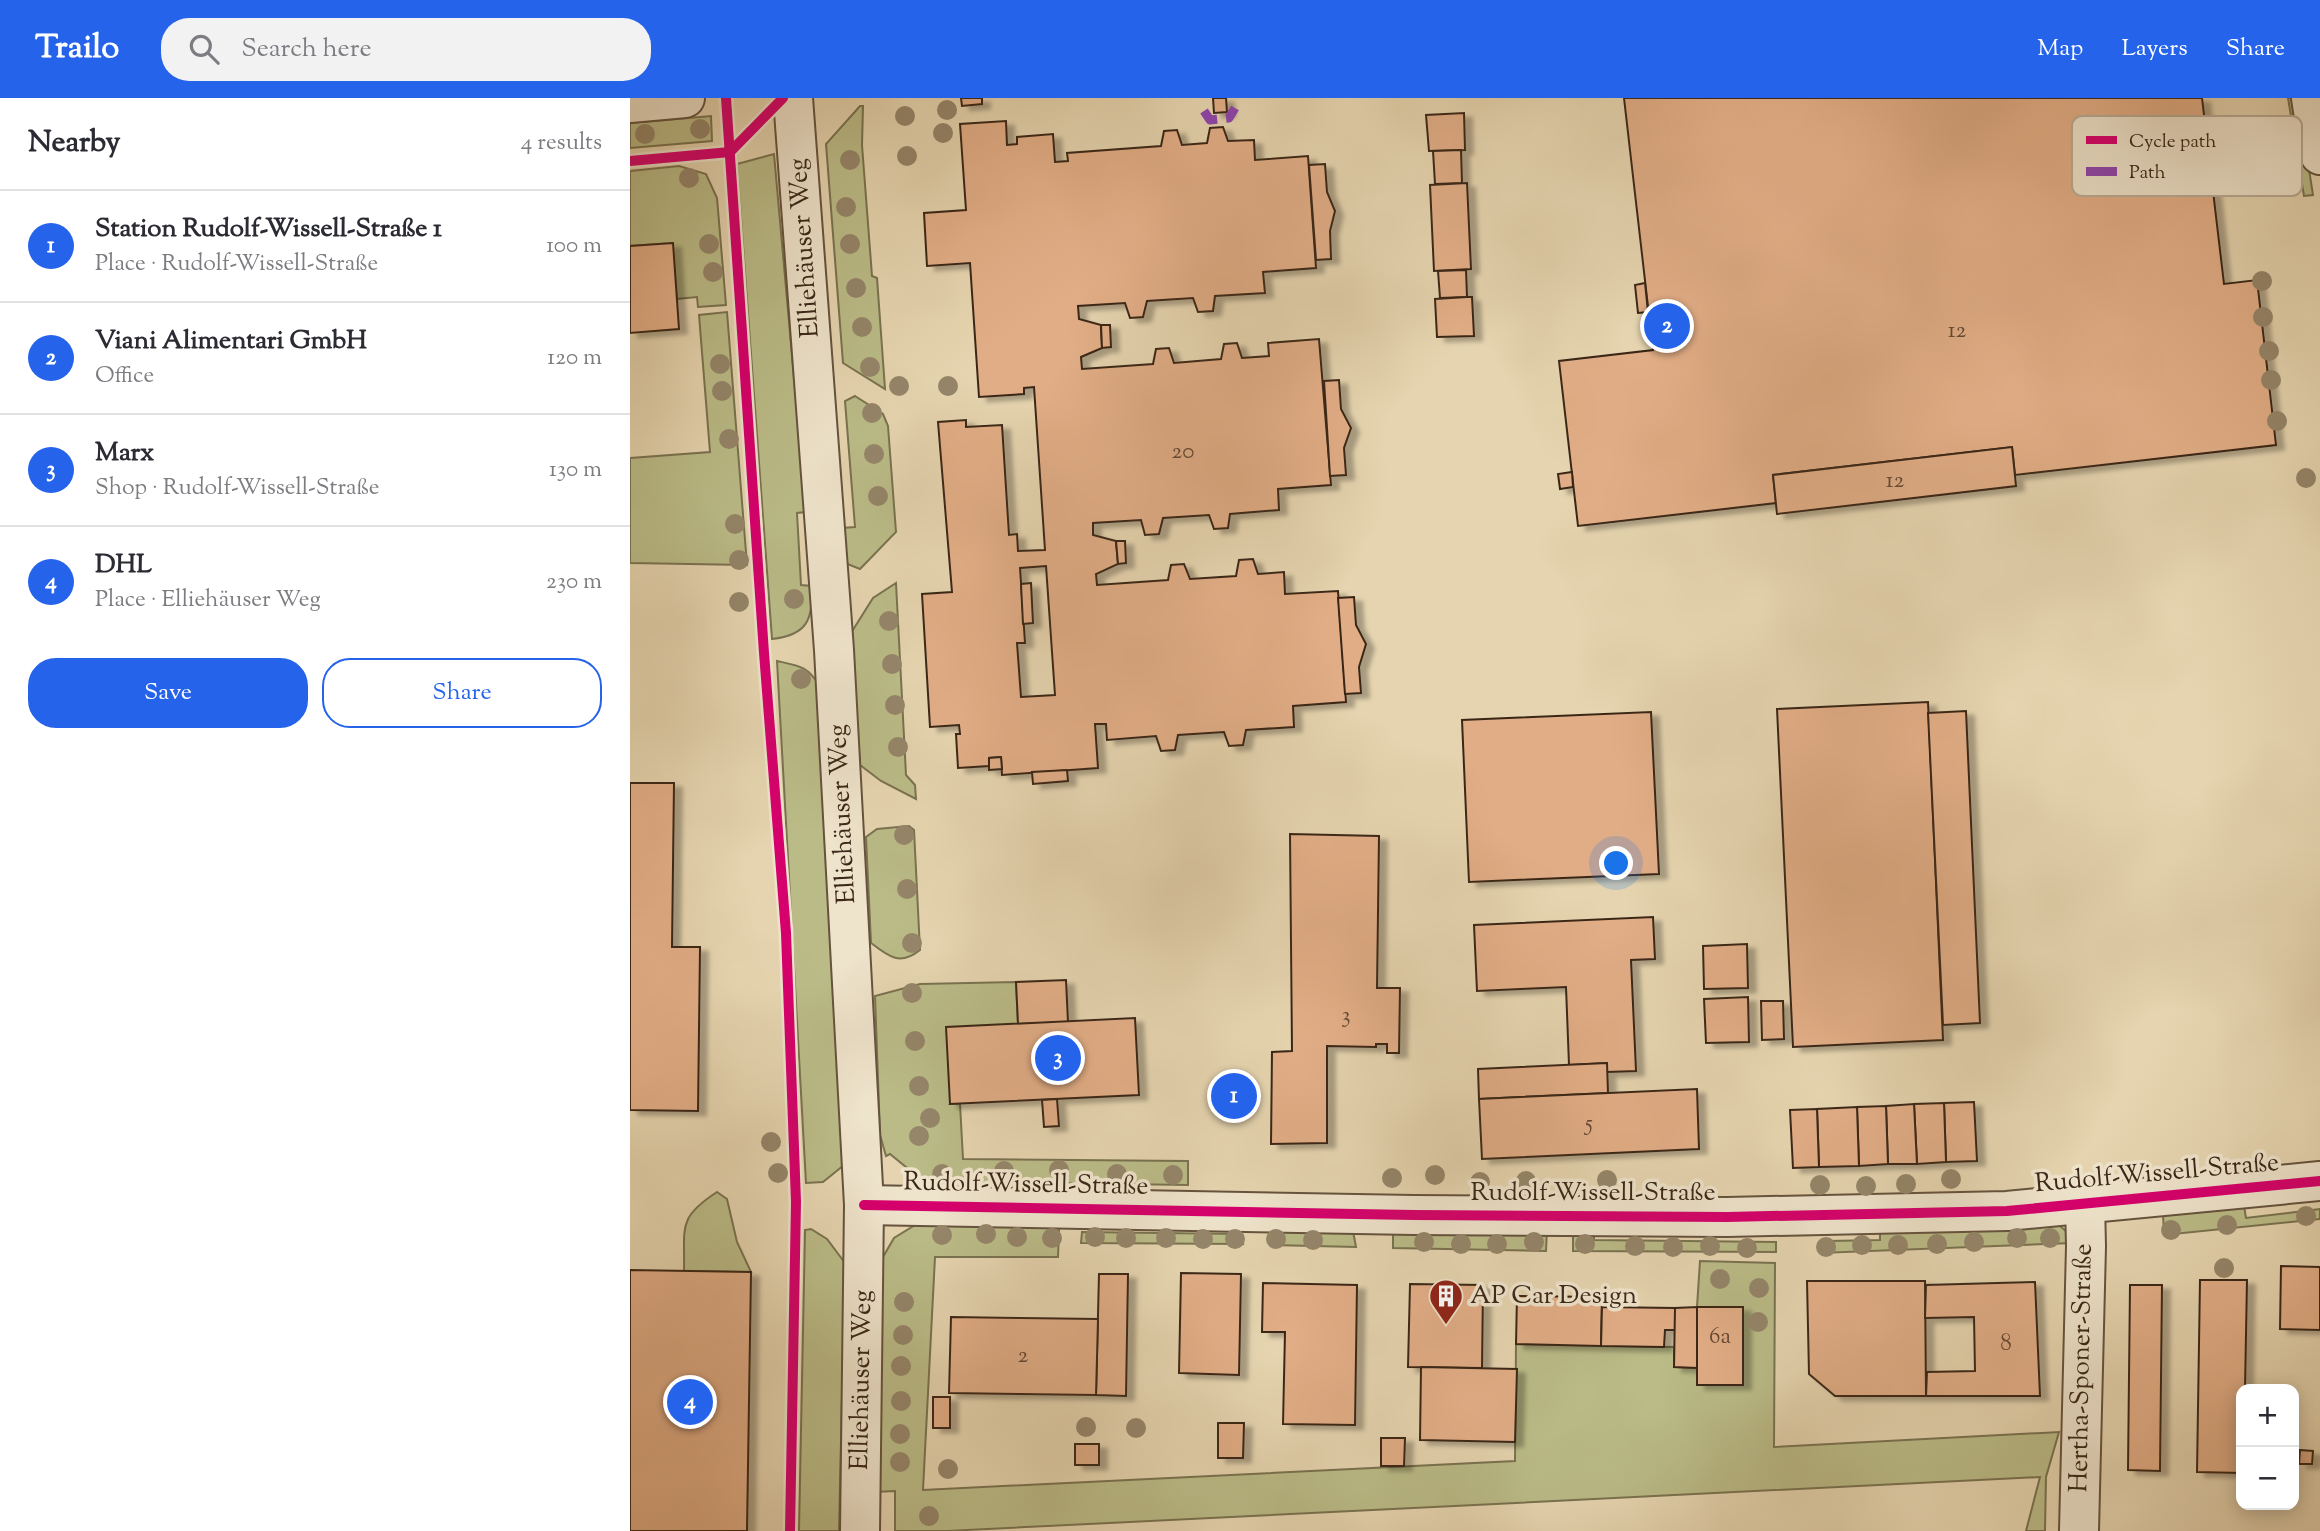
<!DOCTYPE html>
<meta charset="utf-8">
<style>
:root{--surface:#fff;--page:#f2f2f3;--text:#2b2b33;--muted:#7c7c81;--line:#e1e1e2;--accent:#2563eb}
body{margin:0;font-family:"Sorts Mill Goudy",serif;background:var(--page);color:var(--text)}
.controls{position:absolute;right:21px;bottom:21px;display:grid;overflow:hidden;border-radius:14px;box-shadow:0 4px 18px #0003}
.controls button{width:63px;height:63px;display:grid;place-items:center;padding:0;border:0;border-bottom:2px solid var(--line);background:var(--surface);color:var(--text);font:35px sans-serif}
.you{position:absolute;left:987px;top:766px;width:24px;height:24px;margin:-18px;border:5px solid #fff;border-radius:50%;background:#1a73e8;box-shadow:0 0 0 10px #1a73e833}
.badge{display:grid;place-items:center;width:46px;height:46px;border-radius:50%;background:var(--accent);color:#fff;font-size:23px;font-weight:700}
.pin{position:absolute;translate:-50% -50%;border:4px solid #fff;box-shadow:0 2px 7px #0006}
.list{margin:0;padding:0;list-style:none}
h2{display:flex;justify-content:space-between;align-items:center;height:91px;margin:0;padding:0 28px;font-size:30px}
h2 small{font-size:23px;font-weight:400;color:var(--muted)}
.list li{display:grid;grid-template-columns:46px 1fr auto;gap:21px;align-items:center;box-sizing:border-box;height:112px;padding:0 28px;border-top:2px solid var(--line)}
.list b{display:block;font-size:26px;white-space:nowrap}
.list p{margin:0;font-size:23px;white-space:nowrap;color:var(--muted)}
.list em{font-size:23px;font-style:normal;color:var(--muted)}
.actions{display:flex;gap:14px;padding:21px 28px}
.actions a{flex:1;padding:16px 0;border:2px solid var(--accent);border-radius:28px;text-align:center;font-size:24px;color:var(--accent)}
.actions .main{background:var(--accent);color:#fff}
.icon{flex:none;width:38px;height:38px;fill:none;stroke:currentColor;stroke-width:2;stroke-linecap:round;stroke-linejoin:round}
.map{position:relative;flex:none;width:1690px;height:1433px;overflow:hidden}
header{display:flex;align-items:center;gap:42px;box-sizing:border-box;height:98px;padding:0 35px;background:var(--accent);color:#fff}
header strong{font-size:33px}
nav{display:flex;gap:38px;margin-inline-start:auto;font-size:24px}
.search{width:490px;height:63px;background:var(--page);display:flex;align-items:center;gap:18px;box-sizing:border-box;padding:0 24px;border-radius:28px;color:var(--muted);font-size:26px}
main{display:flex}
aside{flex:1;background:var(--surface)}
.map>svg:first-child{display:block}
</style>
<header>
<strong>Trailo</strong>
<div class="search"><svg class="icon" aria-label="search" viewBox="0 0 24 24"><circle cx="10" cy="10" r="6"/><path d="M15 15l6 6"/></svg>Search here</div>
<nav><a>Map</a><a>Layers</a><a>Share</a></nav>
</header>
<main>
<aside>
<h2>Nearby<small>4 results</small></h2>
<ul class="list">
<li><span class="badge">1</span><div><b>Station Rudolf-Wissell-Straße 1</b><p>Place · Rudolf-Wissell-Straße</p></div><em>100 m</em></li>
<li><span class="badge">2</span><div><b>Viani Alimentari GmbH</b><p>Office</p></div><em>120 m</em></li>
<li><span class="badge">3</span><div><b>Marx</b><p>Shop · Rudolf-Wissell-Straße</p></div><em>130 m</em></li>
<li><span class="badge">4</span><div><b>DHL</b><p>Place · Elliehäuser Weg</p></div><em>230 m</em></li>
</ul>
<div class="actions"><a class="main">Save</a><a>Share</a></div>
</aside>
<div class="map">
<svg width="1690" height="1433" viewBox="0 0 1690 1433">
<defs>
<filter id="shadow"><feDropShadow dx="8" dy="4.5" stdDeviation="2" flood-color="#0004"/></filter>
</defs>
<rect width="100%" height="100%" fill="#e5d4af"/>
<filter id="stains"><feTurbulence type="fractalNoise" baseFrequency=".00286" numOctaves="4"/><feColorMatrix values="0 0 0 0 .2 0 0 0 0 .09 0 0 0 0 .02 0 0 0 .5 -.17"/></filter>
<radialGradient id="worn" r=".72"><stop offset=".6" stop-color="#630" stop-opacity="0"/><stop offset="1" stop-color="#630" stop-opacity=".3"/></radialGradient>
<!-- green -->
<g fill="#babb87" stroke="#7a7250" stroke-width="2">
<polygon points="1658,0 1668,0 1683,97 1674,98"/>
<polygon points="230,8 233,8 232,47 242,178 247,180 255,291 213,265 196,46"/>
<polygon points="81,18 82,43 0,50 0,25"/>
<path d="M144,56L176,414L167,415L171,487L182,488C183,521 178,537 142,541L107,66Z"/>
<polygon points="49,68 76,76 87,100 96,207 68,209 67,199 47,201 42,145 0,148 0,73"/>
<polygon points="97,214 117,467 0,465 0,360 80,354 69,217"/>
<polygon points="225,298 253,316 258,328 266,434 230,471 215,465 212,430 225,429 215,303"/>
<polygon points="266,485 276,677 285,687 286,701 251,683 230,667 221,535 243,500"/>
<path d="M147,563C170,568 177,568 190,588L214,1067L193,1084L176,1085Z"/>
<path d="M279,728L284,732L290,852C270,868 259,859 241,845L236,739L247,731Z"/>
<polygon points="386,884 388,926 320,1006 330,1006 333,1061 558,1063 558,1087 293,1083 260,1056 256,1058 250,1037 245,898 290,886"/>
<path d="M87,1094L97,1101L107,1144L121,1174L54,1173C55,1129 47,1120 87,1094Z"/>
<polygon points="1614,1108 1616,1120 1690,1111 1690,1121 1534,1137 1533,1116"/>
<polygon points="424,1123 429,1132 428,1159 305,1159 293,1392 885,1363 886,1246 1044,1249 1044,1269 1067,1270 1067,1287 1113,1287 1113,1209 1067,1209 1070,1163 1145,1165 1144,1349 1429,1334 1416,1379 1415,1433 1396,1433 1410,1379 317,1433 265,1433 265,1393 245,1394 250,1169 253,1159 264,1140 290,1124"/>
<polygon points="642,1126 723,1133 726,1149 641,1147"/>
<polygon points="1429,1127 1438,1135 1442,1145 1191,1155 1198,1143 1250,1142 1250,1132"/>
<polygon points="763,1128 917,1130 916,1153 763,1150"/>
<polygon points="943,1130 964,1131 964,1142 1146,1144 1146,1154 943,1153"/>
<polygon points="181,1131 197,1141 215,1165 209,1433 169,1433 175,1132"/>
<polygon points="452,1134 610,1136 613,1146 451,1145"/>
</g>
<!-- building -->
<g fill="#e1ad86" stroke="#3b2819" stroke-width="2" fill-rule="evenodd" filter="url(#shadow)">
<polygon points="331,0 352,0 352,6 332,8"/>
<polygon points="583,0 596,0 597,14 584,15"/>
<polygon points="994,0 1572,0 1594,186 1627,182 1646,347 1385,377 1382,349 1143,377 1146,405 948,428 929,263 1023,252"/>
<polygon points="834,15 835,52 799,53 796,17"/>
<path d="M376,23L377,47L387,46V39L423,36L425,64L438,63L437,55L531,48L534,33L547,32L552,47L577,45L580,30L593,29L598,43L624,42L625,62L678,58L686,170L633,174L635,195L585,198L583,213L568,214L563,200L517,203L513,219L500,220L495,205L448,208L449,221L471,227L472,250L451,259L452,271L523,266L526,251L539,250L544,265L591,261L594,246L607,245L612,260L639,258L638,245L689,241L701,387L648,391L649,412L600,416L598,430L584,431L579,417L533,420L529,436L515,437L511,422L463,425V437L486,443L488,466L466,476L467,487L538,482L541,467L554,466L560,481L606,478L609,462L623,461L628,476L654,474L655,496L708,493L716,604L663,608L664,629L616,632L613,647L599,648L594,634L548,637L545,652L531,653L526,638L477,642L476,626H465L468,670L372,677L371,659L359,660V668L328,670L326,636H330L329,627L300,629L292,496L322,494L308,324L336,322V329L372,327L379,437L387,436L388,453L415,452L404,289L394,290V296L349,299L340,165L297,168L294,115L336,112L330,26ZM416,468L425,597L391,599L387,545H395L390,470Z"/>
<polygon points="831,52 832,85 805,86 803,53"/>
<polygon points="695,66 697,94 705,113 700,133 701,161 686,162 679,67"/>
<polygon points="837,85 841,171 804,173 800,87"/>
<polygon points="43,145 49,231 0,235 0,148"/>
<polygon points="836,172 837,199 810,200 808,173"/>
<polygon points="1015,185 1018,214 1008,215 1005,187"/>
<polygon points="837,199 842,199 844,238 807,239 805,201"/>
<polygon points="471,227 480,227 481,249 472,250"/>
<polygon points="709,282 711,311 721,330 714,350 716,377 700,378 694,283"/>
<polygon points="1382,349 1386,388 1147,416 1143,377"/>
<polygon points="942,374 943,389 930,391 928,376"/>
<polygon points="486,443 495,443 496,465 488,466"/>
<polygon points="401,485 403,525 393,526 391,486"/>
<polygon points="724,499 726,527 736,546 729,569 731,595 715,596 708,500"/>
<polygon points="1298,604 1313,942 1163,949 1147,611"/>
<polygon points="1336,613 1350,925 1313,927 1298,615"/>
<polygon points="1021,614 1029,776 839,784 832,622"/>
<polygon points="371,659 372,671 359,672 359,660"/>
<polygon points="437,672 438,683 403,686 402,674"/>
<polygon points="0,685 44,685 42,849 70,849 68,1013 0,1012"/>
<polygon points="660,736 749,738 747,890 770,890 769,955 757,955 757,946 746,946 746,949 697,948 697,1045 641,1046 642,954 662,953"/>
<polygon points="1023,819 1025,861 1001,862 1006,973 977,974 977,965 939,967 936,889 847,893 844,827"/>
<polygon points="1117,846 1118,890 1074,891 1073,848"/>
<polygon points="436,882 438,924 388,926 386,884"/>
<polygon points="1118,899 1119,944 1076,945 1074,901"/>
<polygon points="1131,903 1153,903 1154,941 1132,942"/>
<polygon points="505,920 509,997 320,1006 316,929"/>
<polygon points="977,965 978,995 849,1001 848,971"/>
<polygon points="616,990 617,1005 592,1005 592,991"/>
<polygon points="1067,991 1069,1051 852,1061 849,1001"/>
<polygon points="427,1001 429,1028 414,1029 412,1002"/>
<polygon points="1344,1004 1347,1063 1316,1064 1314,1005"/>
<polygon points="1314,1005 1316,1064 1287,1066 1284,1006"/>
<polygon points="1284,1006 1287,1066 1258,1066 1256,1008"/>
<polygon points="1256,1008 1258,1066 1229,1068 1227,1009"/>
<polygon points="1227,1009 1229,1068 1189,1069 1187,1011"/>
<polygon points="1187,1011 1189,1069 1163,1070 1160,1012"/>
<polygon points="1651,1168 1690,1169 1690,1232 1650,1231"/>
<polygon points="0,1172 121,1174 117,1433 0,1433"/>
<polygon points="551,1175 611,1176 609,1277 549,1275"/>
<polygon points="469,1176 498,1176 496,1298 466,1297"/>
<polygon points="1570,1182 1617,1182 1615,1291 1611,1291 1611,1375 1567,1374"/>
<polygon points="1177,1183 1295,1183 1296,1298 1205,1298 1179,1276"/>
<polygon points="1405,1184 1410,1298 1296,1298 1297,1274 1345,1273 1344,1219 1295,1220 1296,1187"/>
<polygon points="633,1185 727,1187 725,1327 653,1326 655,1234 632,1234"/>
<polygon points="780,1186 853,1187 852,1270 778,1269"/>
<polygon points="1500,1187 1532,1187 1530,1373 1498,1372"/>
<polygon points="887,1198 972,1199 971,1248 886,1246"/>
<polygon points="972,1209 1045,1210 1045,1232 1035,1232 1034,1249 971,1248"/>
<rect x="1067" y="1209" width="46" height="78"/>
<polygon points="1067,1209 1067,1270 1044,1269 1045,1210"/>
<polygon points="321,1219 468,1221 466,1297 319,1295"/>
<polygon points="791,1269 887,1271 885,1344 790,1342"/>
<rect x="303" y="1299" width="17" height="31"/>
<polygon points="588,1325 614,1325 613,1360 588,1360"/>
<polygon points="751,1340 775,1340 774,1368 751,1368"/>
<rect x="445" y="1346" width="24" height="21"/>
<polygon points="1670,1352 1683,1353 1682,1366 1669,1366"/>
</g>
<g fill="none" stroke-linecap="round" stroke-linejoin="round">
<!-- minor casing -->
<g stroke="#66533e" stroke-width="42">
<g id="minor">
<polyline points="163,0 204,552 234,1107 230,1433"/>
<polyline points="1681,0 1690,57"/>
<polyline points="0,5 55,0"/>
<polyline points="234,1107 784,1117 1097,1119 1377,1113 1690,1083"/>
<polyline points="1449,1433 1456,1148 1455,1106"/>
</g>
</g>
<!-- minor -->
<use href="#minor" stroke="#eee3cb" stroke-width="38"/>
<!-- quiet -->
<polyline stroke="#8e44ad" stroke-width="9" stroke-dasharray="18 9" stroke-linecap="butt" points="574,13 580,22 599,20 605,10"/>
<!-- cycleway casing -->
<g stroke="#eee3cb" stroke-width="15">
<g id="cycleway">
<polyline points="96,0 134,555 156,835 166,1104 160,1433"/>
<polyline points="0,63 100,54 153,0"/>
<polyline points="234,1107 784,1117 1097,1119 1377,1113 1690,1083"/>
</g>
</g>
<!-- cycleway -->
<use href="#cycleway" stroke="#d6006c" stroke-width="10"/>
</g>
<!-- trees -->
<g fill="#958569">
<circle cx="317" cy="12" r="10"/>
<circle cx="275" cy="18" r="10"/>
<circle cx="70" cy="31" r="10"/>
<circle cx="313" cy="35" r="10"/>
<circle cx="15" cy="36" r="10"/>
<circle cx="277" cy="58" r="10"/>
<circle cx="220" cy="62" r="10"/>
<circle cx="59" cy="80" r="10"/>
<circle cx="216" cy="109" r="10"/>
<circle cx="79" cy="146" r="10"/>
<circle cx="220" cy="146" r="10"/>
<circle cx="83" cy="174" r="10"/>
<circle cx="1632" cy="183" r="10"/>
<circle cx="226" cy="190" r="10"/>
<circle cx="1633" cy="219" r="10"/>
<circle cx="232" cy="229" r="10"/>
<circle cx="1639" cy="253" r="10"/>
<circle cx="90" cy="266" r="10"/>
<circle cx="240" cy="269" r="10"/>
<circle cx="1641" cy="282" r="10"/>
<circle cx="269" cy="288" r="10"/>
<circle cx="318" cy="288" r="10"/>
<circle cx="92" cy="293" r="10"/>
<circle cx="242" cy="315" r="10"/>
<circle cx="1647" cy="323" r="10"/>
<circle cx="99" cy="341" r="10"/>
<circle cx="244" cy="356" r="10"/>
<circle cx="1676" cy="380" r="10"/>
<circle cx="248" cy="398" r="10"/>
<circle cx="105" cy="426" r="10"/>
<circle cx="109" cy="462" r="10"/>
<circle cx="164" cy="501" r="10"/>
<circle cx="109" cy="504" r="10"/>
<circle cx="259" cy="523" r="10"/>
<circle cx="262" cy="566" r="10"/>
<circle cx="171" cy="581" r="10"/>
<circle cx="265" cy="607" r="10"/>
<circle cx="268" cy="649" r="10"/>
<circle cx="274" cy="737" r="10"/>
<circle cx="277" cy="791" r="10"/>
<circle cx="282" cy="845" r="10"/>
<circle cx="282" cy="895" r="10"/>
<circle cx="285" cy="943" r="10"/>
<circle cx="289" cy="988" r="10"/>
<circle cx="300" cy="1020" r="10"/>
<circle cx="289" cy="1038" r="10"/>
<circle cx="141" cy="1044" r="10"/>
<circle cx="429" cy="1072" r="10"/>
<circle cx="374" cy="1073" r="10"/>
<circle cx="148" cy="1075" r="10"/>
<circle cx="312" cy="1076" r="10"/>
<circle cx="487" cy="1076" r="10"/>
<circle cx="543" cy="1077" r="10"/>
<circle cx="805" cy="1077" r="10"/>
<circle cx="762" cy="1080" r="10"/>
<circle cx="1321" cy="1081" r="10"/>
<circle cx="977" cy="1082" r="10"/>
<circle cx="896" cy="1083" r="10"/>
<circle cx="850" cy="1084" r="10"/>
<circle cx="1276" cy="1086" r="10"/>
<circle cx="1190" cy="1087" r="10"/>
<circle cx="1236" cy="1088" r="10"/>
<circle cx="1676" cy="1118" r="10"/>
<circle cx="1597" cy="1127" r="10"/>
<circle cx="1541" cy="1132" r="10"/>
<circle cx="356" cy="1136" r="10"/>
<circle cx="312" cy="1137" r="10"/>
<circle cx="387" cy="1139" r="10"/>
<circle cx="465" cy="1139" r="10"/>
<circle cx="422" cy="1140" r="10"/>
<circle cx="496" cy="1140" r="10"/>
<circle cx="536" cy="1140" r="10"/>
<circle cx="1387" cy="1140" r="10"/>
<circle cx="1420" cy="1140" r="10"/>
<circle cx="573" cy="1141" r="10"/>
<circle cx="605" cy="1141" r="10"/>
<circle cx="646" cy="1141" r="10"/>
<circle cx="683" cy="1142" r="10"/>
<circle cx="794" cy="1144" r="10"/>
<circle cx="904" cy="1144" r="10"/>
<circle cx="1344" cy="1144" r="10"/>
<circle cx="831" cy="1146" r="10"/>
<circle cx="867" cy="1146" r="10"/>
<circle cx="955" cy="1146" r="10"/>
<circle cx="1307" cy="1146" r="10"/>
<circle cx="1232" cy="1147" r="10"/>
<circle cx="1268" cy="1147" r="10"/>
<circle cx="1005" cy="1148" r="10"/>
<circle cx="1080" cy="1148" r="10"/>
<circle cx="1043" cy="1149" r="10"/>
<circle cx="1196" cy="1149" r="10"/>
<circle cx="1117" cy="1150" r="10"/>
<circle cx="1594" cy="1170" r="10"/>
<circle cx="1090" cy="1181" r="10"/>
<circle cx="1129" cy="1190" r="10"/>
<circle cx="274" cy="1204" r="10"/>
<circle cx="1128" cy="1224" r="10"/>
<circle cx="273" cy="1237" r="10"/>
<circle cx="271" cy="1268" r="10"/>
<circle cx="271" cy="1303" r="10"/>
<circle cx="456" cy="1329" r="10"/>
<circle cx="506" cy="1330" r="10"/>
<circle cx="270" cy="1336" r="10"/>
<circle cx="270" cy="1364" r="10"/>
<circle cx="318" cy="1371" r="10"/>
<circle cx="299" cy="1418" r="10"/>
</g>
<!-- icons -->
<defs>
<g id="building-pin" transform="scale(1.75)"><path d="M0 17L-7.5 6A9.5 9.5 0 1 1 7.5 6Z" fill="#8f2418" stroke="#eee3cb"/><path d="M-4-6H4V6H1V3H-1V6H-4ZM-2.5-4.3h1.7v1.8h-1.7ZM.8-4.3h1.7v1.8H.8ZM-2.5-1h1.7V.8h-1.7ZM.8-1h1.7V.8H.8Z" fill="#fff"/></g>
</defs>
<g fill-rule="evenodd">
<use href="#building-pin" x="816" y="1198"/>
</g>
<g text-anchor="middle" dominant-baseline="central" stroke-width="7" stroke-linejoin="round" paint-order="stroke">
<!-- number labels -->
<g font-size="23" fill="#644934">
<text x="1327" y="233">12</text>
<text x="553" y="354">20</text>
<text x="1265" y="383">12</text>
<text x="716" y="918">3</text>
<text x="959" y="1026">5</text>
<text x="1090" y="1239">6a</text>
<text x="1376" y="1246">8</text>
<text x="393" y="1258">2</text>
</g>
<!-- street labels -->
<g font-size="26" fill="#3b2819" stroke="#eee3cb">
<text transform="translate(175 150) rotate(-94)">Elliehäuser Weg</text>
<text transform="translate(213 716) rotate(-93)">Elliehäuser Weg</text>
<text transform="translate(1527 1076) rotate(-5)">Rudolf-Wissell-Straße</text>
<text transform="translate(396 1087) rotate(1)">Rudolf-Wissell-Straße</text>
<text x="963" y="1095">Rudolf-Wissell-Straße</text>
<text transform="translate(1452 1270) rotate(-89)">Hertha-Sponer-Straße</text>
<text transform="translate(232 1282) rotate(-89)">Elliehäuser Weg</text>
</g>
<!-- poi labels -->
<g font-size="26" fill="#3b2819" stroke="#eee3cb" text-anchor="start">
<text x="840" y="1198">AP Car Design</text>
</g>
</g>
<!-- legend -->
<rect x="1442" y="18" width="230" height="80" rx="10" fill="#eee3cb" stroke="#b8ab96" stroke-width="2"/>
<rect x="1456" y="38" width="31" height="8" fill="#d6006c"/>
<rect x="1456" y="69" width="31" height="9" fill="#8e44ad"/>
<g font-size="19" fill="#3b2819">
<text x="1499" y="49">Cycle path</text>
<text x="1499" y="80">Path</text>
</g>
<rect width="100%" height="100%" filter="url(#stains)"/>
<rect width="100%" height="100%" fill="url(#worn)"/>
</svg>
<div class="controls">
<button>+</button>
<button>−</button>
</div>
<div class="you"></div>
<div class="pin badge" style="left:604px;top:998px">1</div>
<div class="pin badge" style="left:1037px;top:228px">2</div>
<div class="pin badge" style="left:428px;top:960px">3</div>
<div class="pin badge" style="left:60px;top:1304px">4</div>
</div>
</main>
